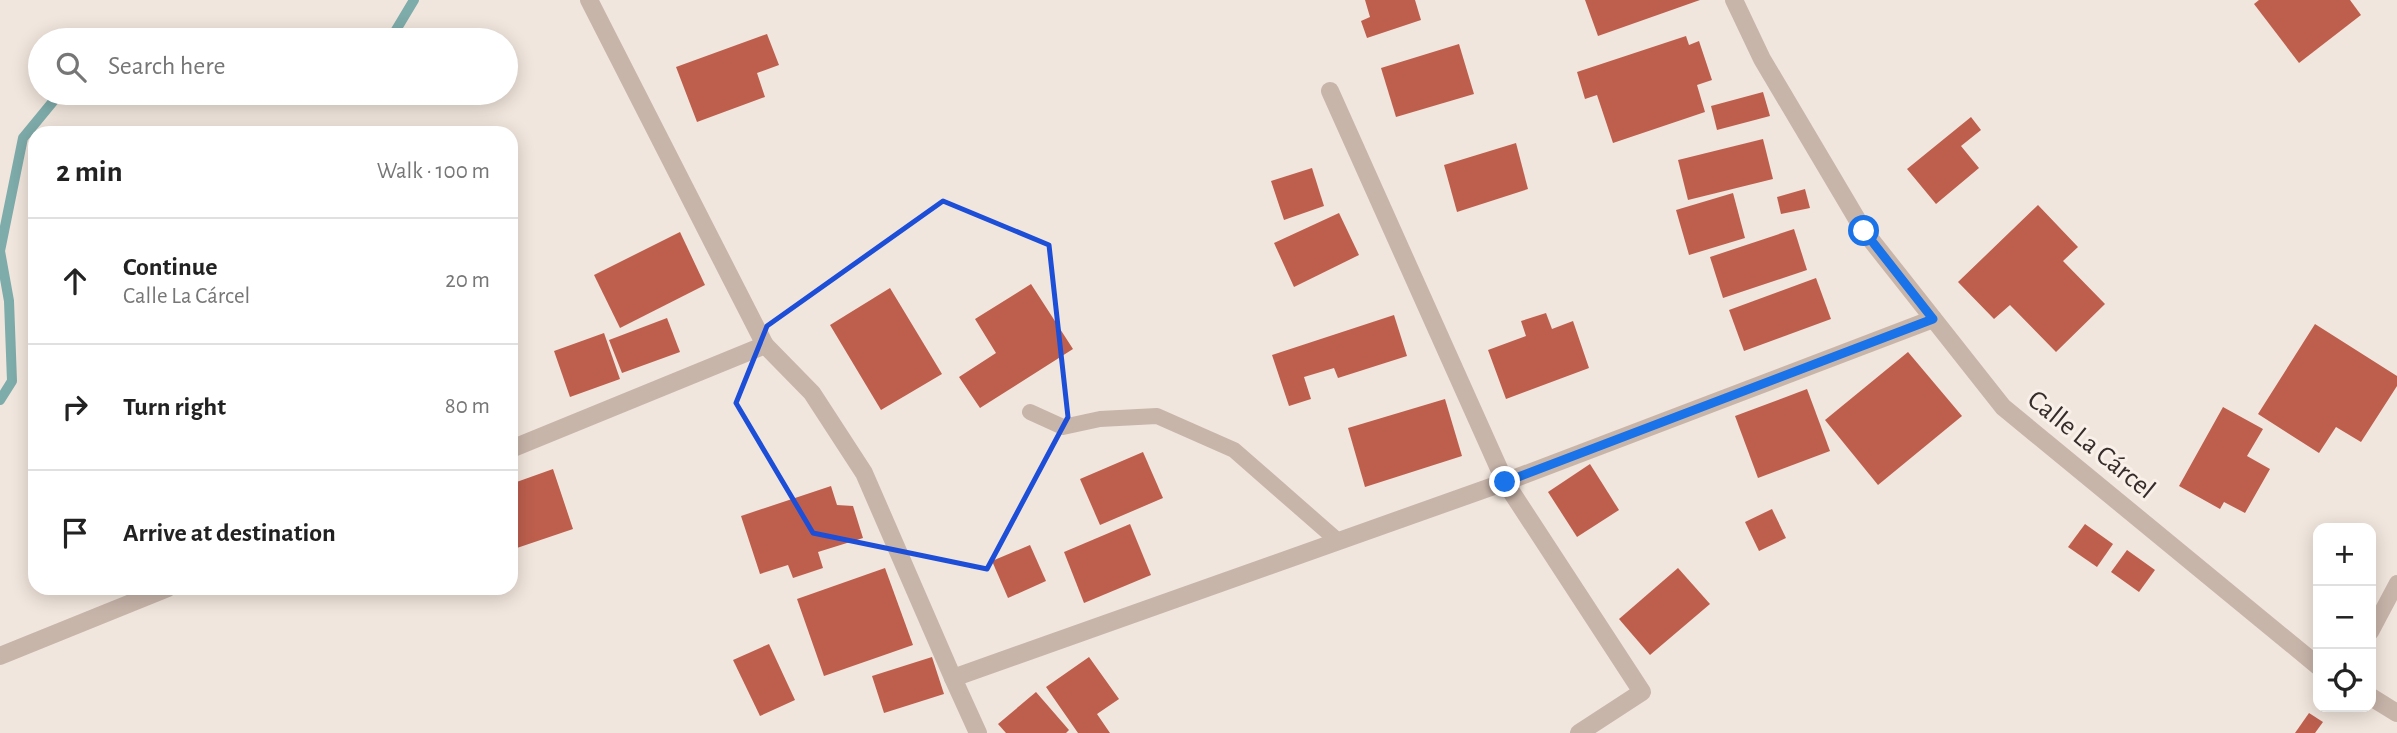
<!DOCTYPE html>
<meta charset="utf-8">
<style>
:root{--surface:#fff;--page:#f6f6f6;--text:#222;--muted:#767676;--line:#e0e0e0}
body{margin:0;font-family:"Alegreya Sans",sans-serif;background:var(--page);color:var(--text)}
.controls{position:absolute;right:21px;bottom:21px;display:grid;overflow:hidden;border-radius:14px;box-shadow:0 4px 18px #0003}
.controls button{width:63px;height:63px;display:grid;place-items:center;padding:0;border:0;border-bottom:2px solid var(--line);background:var(--surface);color:var(--text);font:35px sans-serif}
.stop{position:absolute;width:21px;height:21px;margin:-16px;border:5px solid #1a73e8;border-radius:50%;background:#fff}
.stop.end{background:#1a73e8;border-color:#fff;box-shadow:0 2px 7px #0008}
.list{margin:0;padding:0;list-style:none}
h2{display:flex;justify-content:space-between;align-items:center;height:91px;margin:0;padding:0 28px;font-size:30px}
h2 small{font-size:23px;font-weight:400;color:var(--muted)}
.list li{display:grid;grid-template-columns:46px 1fr auto;gap:21px;align-items:center;box-sizing:border-box;height:126px;padding:0 28px;border-top:2px solid var(--line)}
.list b{display:block;font-size:26px;white-space:nowrap}
.list p{margin:0;font-size:23px;white-space:nowrap;color:var(--muted)}
.list em{font-size:23px;font-style:normal;color:var(--muted)}
.icon{flex:none;width:38px;height:38px;fill:none;stroke:currentColor;stroke-width:2;stroke-linecap:round;stroke-linejoin:round}
.map{position:relative;flex:none;width:2397px;height:733px;overflow:hidden}
.search{position:absolute;background:var(--surface);box-shadow:0 4px 18px #0003;left:28px;top:28px;width:490px;height:77px;display:flex;align-items:center;gap:18px;box-sizing:border-box;padding:0 24px;border-radius:38px;color:var(--muted);font-size:26px}
.panel{position:absolute;background:var(--surface);box-shadow:0 4px 18px #0003;left:28px;top:126px;width:490px;height:469px;border-radius:21px}
.map>svg:first-child{display:block}
</style>
<div class="map">
<svg width="2397" height="733" viewBox="0 0 2397 733">
<rect width="100%" height="100%" fill="#f1e6dd"/>
<g fill="none" stroke-linecap="round" stroke-linejoin="round">
<!-- stream -->
<g stroke="#7eacaa" stroke-width="10">
<polyline points="390,40 414,0"/>
<polyline points="0,400 12,381 9,301 0,251 23,138 60,93"/>
</g>
</g>
<!-- building -->
<g fill="#be5f4e">
<polygon points="1365,0 1415,0 1421,20 1367,38 1361,21 1370,17"/>
<polygon points="1585,0 1700,0 1598,36"/>
<polygon points="2259,0 2350,0 2361,15 2299,63 2254,4"/>
<polygon points="767,34 779,65 757,73 765,97 697,122 676,67"/>
<polygon points="1686,36 1689,45 1699,41 1712,80 1697,85 1705,112 1613,143 1597,95 1585,99 1577,72"/>
<polygon points="1459,44 1474,94 1396,117 1381,68"/>
<polygon points="1763,92 1770,116 1717,130 1711,106"/>
<polygon points="1971,117 1981,130 1961,146 1979,168 1936,204 1907,169"/>
<polygon points="1763,139 1773,179 1688,200 1678,160"/>
<polygon points="1516,143 1528,189 1457,212 1444,165"/>
<polygon points="1312,168 1324,206 1284,220 1271,181"/>
<polygon points="1805,189 1810,208 1781,214 1777,197"/>
<polygon points="1733,193 1745,238 1689,255 1676,210"/>
<polygon points="2038,205 2078,247 2063,261 2105,304 2056,352 2010,305 1994,319 1958,282"/>
<polygon points="1339,213 1359,255 1294,287 1274,243"/>
<polygon points="1794,229 1807,270 1723,298 1710,257"/>
<polygon points="680,232 705,285 620,328 594,275"/>
<polygon points="1816,278 1831,319 1744,351 1729,310"/>
<polygon points="1031,284 1073,349 980,408 959,377 996,353 975,319"/>
<polygon points="890,288 942,374 881,410 830,325"/>
<polygon points="1546,313 1552,329 1573,321 1589,368 1506,399 1488,350 1526,336 1521,321"/>
<polygon points="1394,315 1407,356 1338,378 1334,368 1304,377 1311,399 1289,406 1272,355"/>
<polygon points="667,318 680,352 622,373 609,340"/>
<polygon points="2315,324 2397,376 2397,386 2361,442 2336,427 2319,453 2258,414"/>
<polygon points="604,333 620,379 570,397 554,351"/>
<polygon points="1908,352 1962,416 1878,485 1825,420"/>
<polygon points="1807,389 1830,451 1758,478 1735,416"/>
<polygon points="1445,399 1462,456 1365,487 1348,428"/>
<polygon points="2223,407 2263,429 2247,456 2270,469 2245,513 2224,502 2220,509 2179,486"/>
<polygon points="1143,452 1163,498 1100,525 1080,479"/>
<polygon points="1590,464 1619,510 1577,537 1548,492"/>
<polygon points="553,469 573,529 511,550 511,484"/>
<polygon points="831,486 837,505 853,506 863,538 818,552 823,568 793,578 788,565 760,574 741,516"/>
<polygon points="1772,509 1786,538 1759,551 1745,522"/>
<polygon points="1130,524 1151,575 1084,603 1064,552"/>
<polygon points="2085,524 2113,544 2097,567 2068,547"/>
<polygon points="1030,545 1046,581 1008,598 992,561"/>
<polygon points="2127,550 2155,570 2139,592 2111,572"/>
<polygon points="885,568 913,645 824,676 797,599"/>
<polygon points="1678,568 1710,604 1650,655 1619,619"/>
<polygon points="769,644 795,700 760,716 733,660"/>
<polygon points="932,657 944,694 884,713 872,676"/>
<polygon points="1089,657 1119,699 1097,714 1110,733 1078,733 1046,687"/>
<polygon points="1036,692 1069,730 1066,733 1006,733 998,724"/>
<polygon points="2309,713 2323,722 2315,733 2295,733"/>
</g>
<g fill="none" stroke-linecap="round" stroke-linejoin="round">
<!-- lane -->
<g stroke="#c8b5aa" stroke-width="16">
<polyline points="1030,412 1063,427 1100,419 1157,416 1234,450 1338,541"/>
<polyline points="2371,632 2397,583"/>
</g>
<!-- street -->
<g stroke="#c8b5aa" stroke-width="18">
<polyline points="589,0 765,345"/>
<polyline points="1734,0 1762,59 1864,231 2003,407 2318,666"/>
<polyline points="511,449 765,345 812,393 864,473 953,678"/>
<polyline points="0,656 168,588"/>
<polyline points="2371,697 2397,713"/>
<polyline points="978,733 953,678 1505,482 1330,91"/>
<polyline points="1579,733 1642,692 1505,482 1933,319"/>
</g>
</g>
<g fill="none" stroke-linecap="round" stroke-linejoin="round">
<!-- route -->
<polyline stroke="#1a73e8" stroke-width="9" points="1505,482 1933,319 1864,231"/>
</g>
<!-- marked area -->
<path fill="none" stroke="#1d4ed8" stroke-width="5" stroke-linejoin="round" d="M943,201L1049,245L1068,417L987,569L813,533L736,403L767,326Z"/>
<g text-anchor="middle" dominant-baseline="central" stroke-width="6" stroke-linejoin="round" paint-order="stroke">
<!-- street labels -->
<g font-size="28" fill="#362c29" stroke="#f9f0ea">
<text transform="translate(2091 445) rotate(39)">Calle La Cárcel</text>
</g>
</g>
</svg>
<div class="controls">
<button>+</button>
<button>−</button>
<button><svg class="icon" aria-label="locate" viewBox="0 0 24 24"><circle cx="12" cy="12" r="6"/><path d="M12 2v4M12 18v4M2 12h4M18 12h4"/></svg></button>
</div>
<div class="stop" style="left:1864px;top:231px"></div>
<div class="stop end" style="left:1505px;top:482px"></div>
<div class="search"><svg class="icon" aria-label="search" viewBox="0 0 24 24"><circle cx="10" cy="10" r="6"/><path d="M15 15l6 6"/></svg>Search here</div>
<section class="panel">
<h2>2 min<small>Walk · 100 m</small></h2>
<ul class="list">
<li><svg class="icon" aria-label="ahead" viewBox="0 0 24 24"><path d="M12 20V5M6 11l6-6 6 6"/></svg><div><b>Continue</b><p>Calle La Cárcel</p></div><em>20 m</em></li>
<li><svg class="icon" aria-label="right" viewBox="0 0 24 24"><path d="M7 20v-9h11M14 6l5 5-5 5"/></svg><div><b>Turn right</b></div><em>80 m</em></li>
<li><svg class="icon" aria-label="arrive" viewBox="0 0 24 24"><path d="M6 21V4h12l-3 4 3 4H6"/></svg><div><b>Arrive at destination</b></div></li>
</ul>
</section>
</div>
